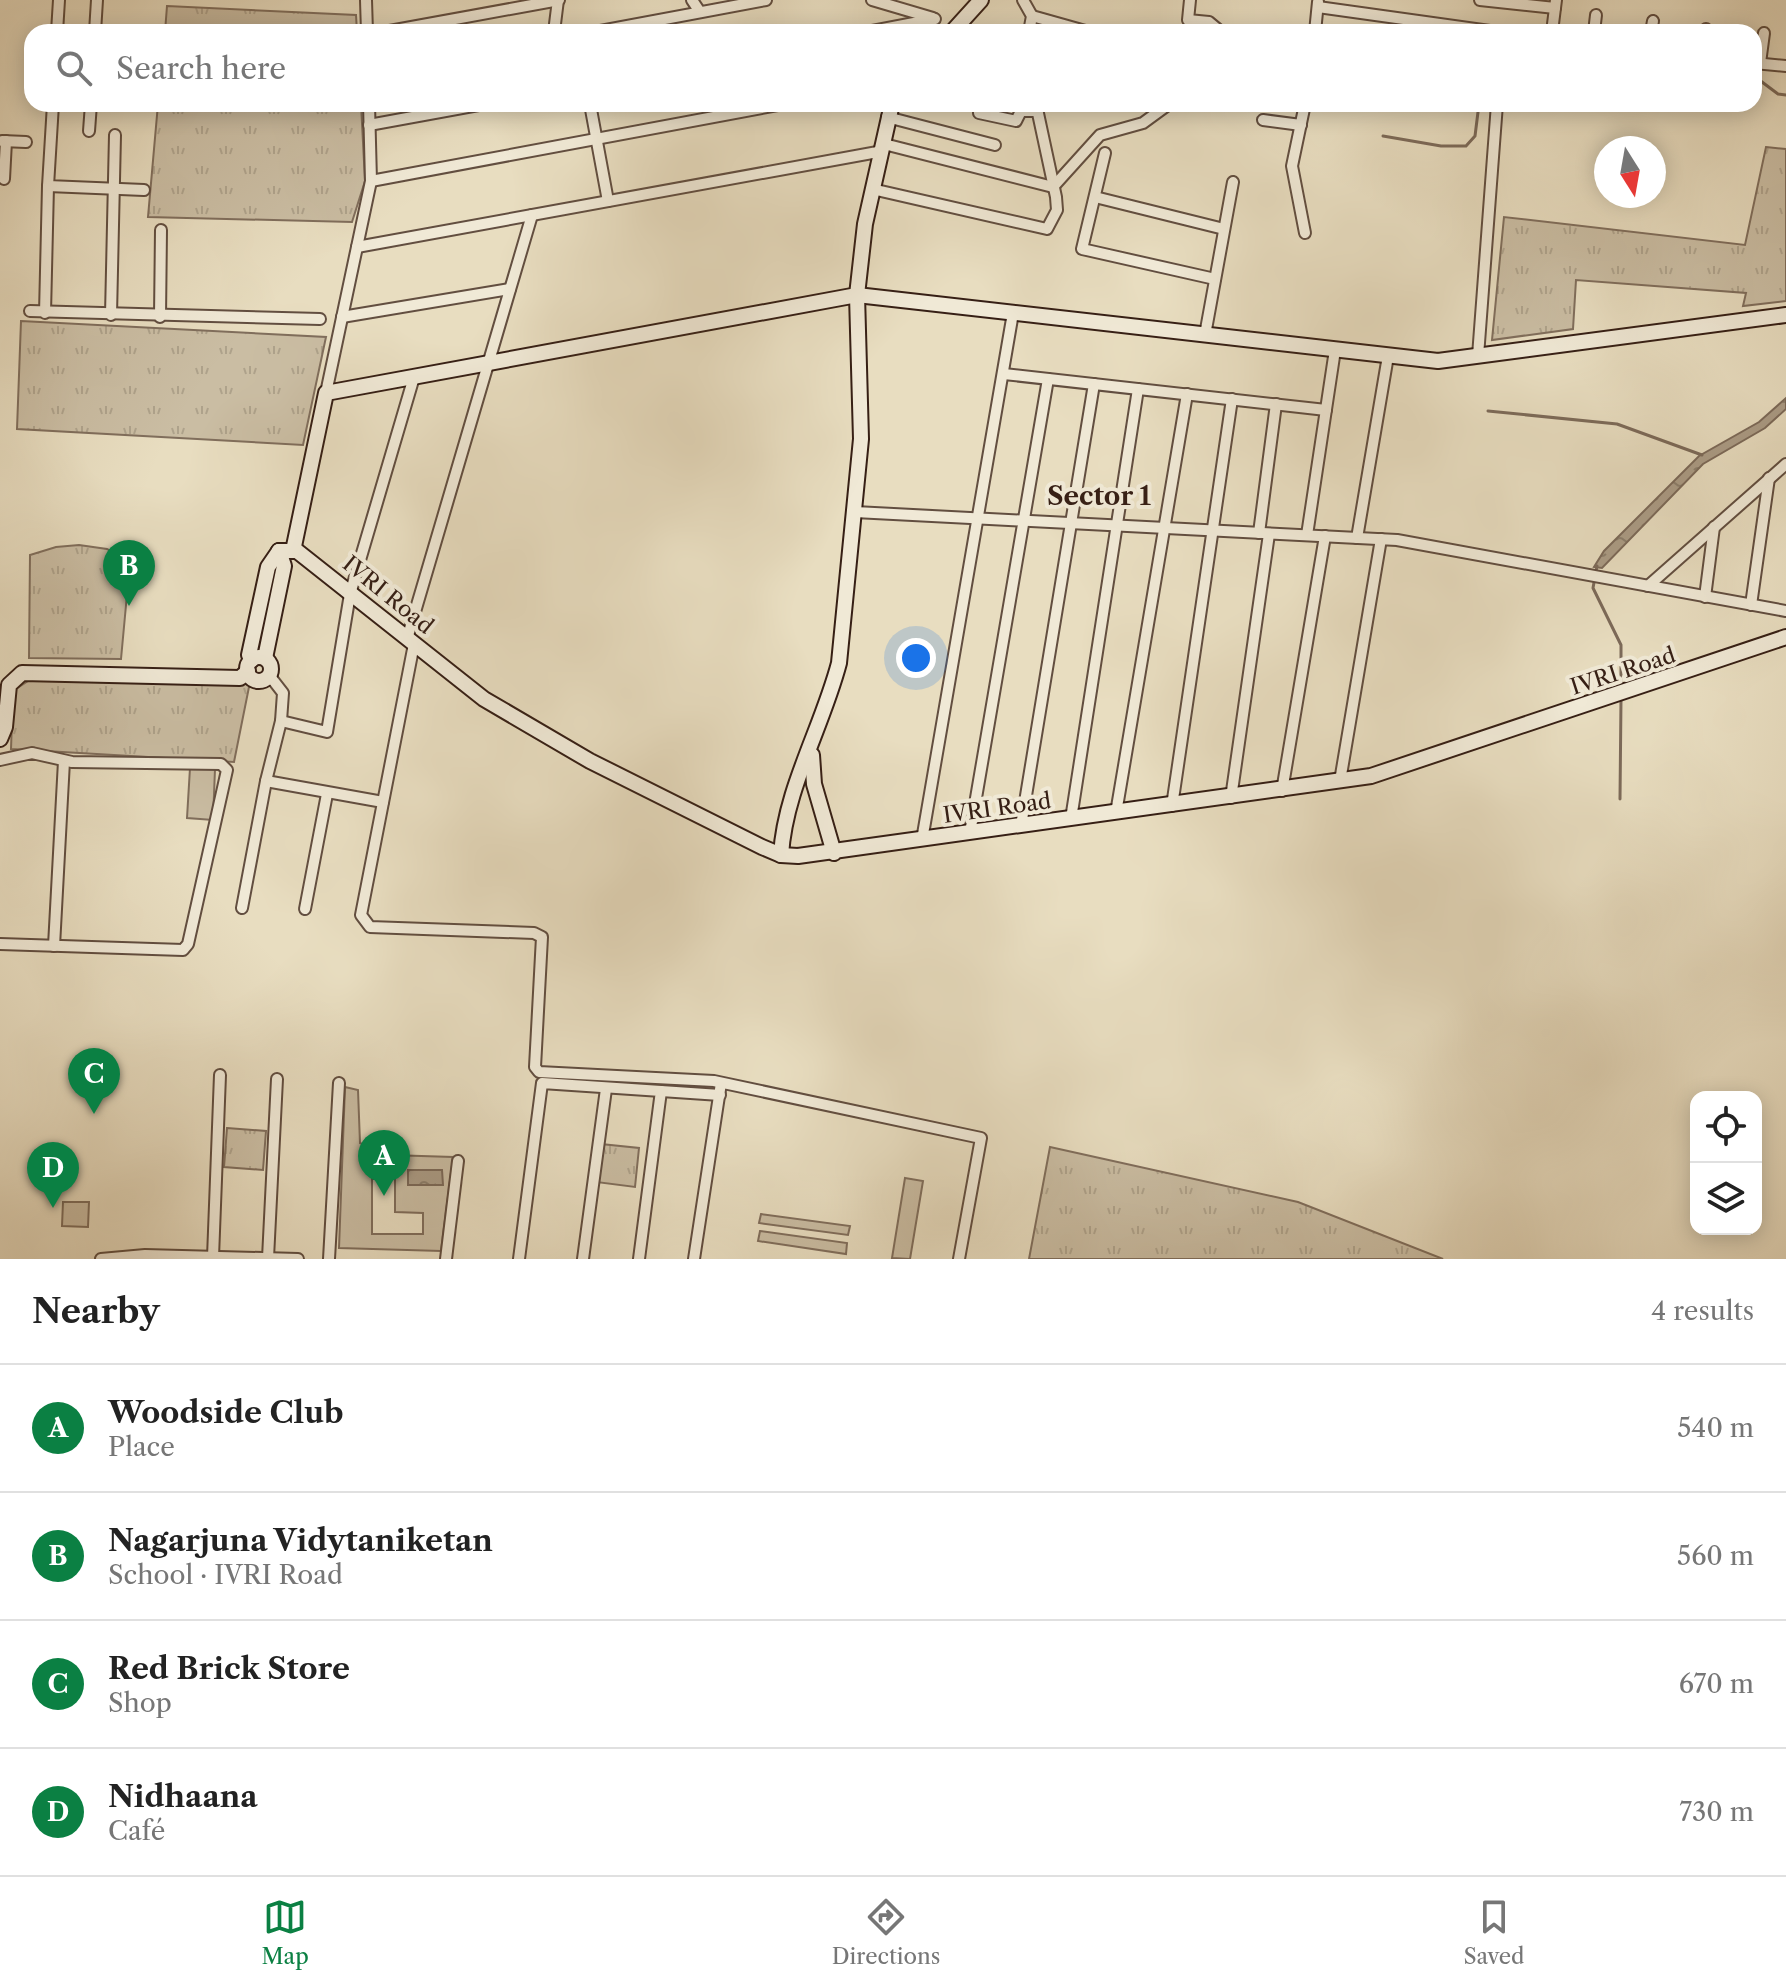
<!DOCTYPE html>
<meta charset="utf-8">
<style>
:root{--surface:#fff;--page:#f2f2f2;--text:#222;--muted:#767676;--line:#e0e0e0;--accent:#0b8043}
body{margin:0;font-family:"Libre Caslon Text",serif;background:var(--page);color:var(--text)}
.controls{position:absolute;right:24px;bottom:24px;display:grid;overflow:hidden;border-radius:16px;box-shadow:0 4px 20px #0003}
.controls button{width:72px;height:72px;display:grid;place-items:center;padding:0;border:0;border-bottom:2px solid var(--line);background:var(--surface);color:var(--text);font:40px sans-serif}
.compass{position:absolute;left:1594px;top:136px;width:72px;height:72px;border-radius:50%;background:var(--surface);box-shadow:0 4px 20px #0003;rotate:169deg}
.you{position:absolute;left:916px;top:658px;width:28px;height:28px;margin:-20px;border:6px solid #fff;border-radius:50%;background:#1a73e8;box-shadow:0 0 0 12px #1a73e833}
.badge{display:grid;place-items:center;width:52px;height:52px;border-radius:50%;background:var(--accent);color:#fff;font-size:26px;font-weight:700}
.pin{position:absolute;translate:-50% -66px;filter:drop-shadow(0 2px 4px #0008)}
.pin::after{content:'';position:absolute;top:42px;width:28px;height:24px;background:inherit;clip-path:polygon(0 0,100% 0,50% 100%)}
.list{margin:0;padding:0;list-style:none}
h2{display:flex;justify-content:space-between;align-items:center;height:104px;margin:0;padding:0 32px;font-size:34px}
h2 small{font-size:26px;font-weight:400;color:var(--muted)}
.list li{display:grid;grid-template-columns:52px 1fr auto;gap:24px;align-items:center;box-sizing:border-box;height:128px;padding:0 32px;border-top:2px solid var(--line)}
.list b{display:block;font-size:30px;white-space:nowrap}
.list p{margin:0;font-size:26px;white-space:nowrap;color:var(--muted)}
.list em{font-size:26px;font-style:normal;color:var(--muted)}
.icon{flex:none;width:44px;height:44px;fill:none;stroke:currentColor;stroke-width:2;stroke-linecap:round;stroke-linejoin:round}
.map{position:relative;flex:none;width:1786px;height:1259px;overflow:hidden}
.search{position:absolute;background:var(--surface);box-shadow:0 4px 20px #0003;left:24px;right:24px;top:24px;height:88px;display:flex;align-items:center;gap:20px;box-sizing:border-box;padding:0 28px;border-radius:24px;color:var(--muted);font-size:30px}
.sheet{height:616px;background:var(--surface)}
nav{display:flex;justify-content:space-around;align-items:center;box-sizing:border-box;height:112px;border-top:2px solid var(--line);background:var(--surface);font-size:22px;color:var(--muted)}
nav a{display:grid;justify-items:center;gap:4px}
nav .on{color:var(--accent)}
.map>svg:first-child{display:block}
</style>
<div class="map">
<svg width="1786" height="1259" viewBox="0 0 1786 1259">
<defs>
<pattern id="grass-tufts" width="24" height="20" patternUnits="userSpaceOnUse" patternTransform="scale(2)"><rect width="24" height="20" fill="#cabda3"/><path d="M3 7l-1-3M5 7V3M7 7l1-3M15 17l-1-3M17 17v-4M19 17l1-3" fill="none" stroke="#aea28b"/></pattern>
<pattern id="water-ripples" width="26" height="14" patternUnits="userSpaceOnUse" patternTransform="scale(2)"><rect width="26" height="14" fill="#ab9c86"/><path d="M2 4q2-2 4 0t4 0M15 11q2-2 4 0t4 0" fill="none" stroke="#8c7f6c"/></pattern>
</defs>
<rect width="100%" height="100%" fill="#e8ddc0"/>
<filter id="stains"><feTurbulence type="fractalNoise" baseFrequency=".0025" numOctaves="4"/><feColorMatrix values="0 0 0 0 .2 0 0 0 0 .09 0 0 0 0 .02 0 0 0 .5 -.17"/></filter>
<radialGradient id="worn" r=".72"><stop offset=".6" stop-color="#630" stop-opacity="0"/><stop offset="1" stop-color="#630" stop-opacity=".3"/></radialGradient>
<!-- grass -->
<g fill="url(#grass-tufts)" stroke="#806e5c" stroke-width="2">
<polygon points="167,6 356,15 357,32 165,32"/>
<polygon points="158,104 361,104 365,181 352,222 148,217"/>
<polygon points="1766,147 1786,149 1786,301 1743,306 1746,293 1576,280 1573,329 1492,340 1504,217 1745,245"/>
<polygon points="21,321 326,337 303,445 17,429"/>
<polygon points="79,545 107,549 130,562 121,659 29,658 30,555 56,547"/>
<polygon points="28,681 33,680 250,682 234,762 11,749 13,691"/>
<polygon points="227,1128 266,1131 263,1170 224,1167"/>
<polygon points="601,1144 639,1148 635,1187 596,1182"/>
<polygon points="1050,1147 1298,1202 1443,1259 1029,1259"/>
</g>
<!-- garden -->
<g fill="#cabda3" stroke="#806e5c" stroke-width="2" fill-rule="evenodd">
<polygon points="190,768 215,769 213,820 187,818"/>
<path d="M345,1087L358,1090L360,1143L389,1155L453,1157L441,1251L339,1248ZM372,1179H395V1212L423,1213V1234H372Z"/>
<polygon points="905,1178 923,1181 910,1259 892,1258"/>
<polygon points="63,1202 89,1202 88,1227 62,1226"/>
<polygon points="761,1214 850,1226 848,1235 759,1223"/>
<polygon points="760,1231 847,1243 846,1254 758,1241"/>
</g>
<!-- water -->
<g fill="url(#water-ripples)" stroke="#7c6a59" stroke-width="2">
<polygon points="1786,398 1786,409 1765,428 1703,464 1602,568 1594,567 1604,551 1699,456 1759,422"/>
<polygon points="408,1170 442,1170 443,1185 408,1185"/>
</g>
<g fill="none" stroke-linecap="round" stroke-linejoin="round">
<!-- stream -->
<g stroke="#7c6a59" stroke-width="3">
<polyline points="1754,76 1778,94 1786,95"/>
<polyline points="1383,136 1441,146 1466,146 1475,136 1479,104"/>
<polyline points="1488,411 1617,424 1702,455"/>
<polyline points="1597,566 1593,588 1621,645 1621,687"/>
<polyline points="1620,799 1621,699"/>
</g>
<!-- street casing -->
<g stroke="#624e40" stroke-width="14">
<g id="street">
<polyline points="366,0 367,32"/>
<polyline points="692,0 700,12"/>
<polyline points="872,0 933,18"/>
<polyline points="1023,0 1032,16 1029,32"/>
<polyline points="1190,0 1188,20 1209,22 1221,32"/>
<polyline points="1480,0 1555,8"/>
<polyline points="1318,7 1497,32"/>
<polyline points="1032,16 1089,32"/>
<polyline points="57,32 59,0"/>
<polyline points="95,32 97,0"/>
<polyline points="384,32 559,0"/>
<polyline points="554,32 558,0"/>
<polyline points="595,32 766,0"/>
<polyline points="867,32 935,19"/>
<polyline points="1315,32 1318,2"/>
<polyline points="1552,32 1556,0"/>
<polyline points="1594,32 1596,15"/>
<polyline points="1651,32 1653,21"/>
<polyline points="1706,32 1706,29"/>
<polyline points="1754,63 1786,66"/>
<polyline points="1760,63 1764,33"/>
<polyline points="53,104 48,186 144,190"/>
<polyline points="590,104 608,201"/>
<polyline points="979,113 1016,121 1021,111 1035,111"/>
<polyline points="887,117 995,145"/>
<polyline points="1263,120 1301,125"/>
<polyline points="369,125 484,104"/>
<polyline points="89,131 91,104"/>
<polyline points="2,141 26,142"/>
<polyline points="884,144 1053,187"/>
<polyline points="1105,153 1082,249 1215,279"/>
<polyline points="4,179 6,141"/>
<polyline points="371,181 783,104"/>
<polyline points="1053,187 1100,135 1143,123 1169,104"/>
<polyline points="872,189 1047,229 1057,210 1056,197 1036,104"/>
<polyline points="1095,197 1224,229"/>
<polyline points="1305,233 1292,166 1305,104"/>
<polyline points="357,247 883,151"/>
<polyline points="30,311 320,319"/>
<polyline points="45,313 48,186"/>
<polyline points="111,315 115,135"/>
<polyline points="160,317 161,230"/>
<polyline points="342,317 510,289"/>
<polyline points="1205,335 1233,182"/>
<polyline points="1478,356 1497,104"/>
<polyline points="1004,374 1326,410"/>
<polyline points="326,393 371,181 369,104"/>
<polyline points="855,512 1397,540 1786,611"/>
<polyline points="1259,533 1276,404"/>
<polyline points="1307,535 1335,350"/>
<polyline points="1357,538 1388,356"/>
<polyline points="1648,586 1786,464"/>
<polyline points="1705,597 1714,527"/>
<polyline points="1751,605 1769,478"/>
<polyline points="407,639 532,215"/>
<polyline points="414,644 361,915 370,927 534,933 542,937 535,1067 539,1072 714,1081 981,1138 959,1259"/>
<polyline points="281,721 327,732 350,594 414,377"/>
<polyline points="0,760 32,753 72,762 221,764 227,770 188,944 183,950 0,944"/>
<polyline points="266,781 383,802"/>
<polyline points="1340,781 1381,539"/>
<polyline points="1282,791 1325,536"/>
<polyline points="1231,798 1269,534"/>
<polyline points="1172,806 1232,399"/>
<polyline points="1116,813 1187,394"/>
<polyline points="1071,819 1138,389"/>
<polyline points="1021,826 1094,384"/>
<polyline points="970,833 1048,379"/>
<polyline points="922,840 1013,313"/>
<polyline points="242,908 266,781 281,721 283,693 269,675"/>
<polyline points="305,909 327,794"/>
<polyline points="54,946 64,761"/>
<polyline points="661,1091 720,1095"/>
<polyline points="213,1257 220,1075"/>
<polyline points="268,1258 277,1079"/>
<polyline points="101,1259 145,1255 298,1259"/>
<polyline points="329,1259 339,1083"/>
<polyline points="446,1259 458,1161"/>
<polyline points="519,1259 542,1083 661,1091 639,1259"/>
<polyline points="583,1259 606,1089"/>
<polyline points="694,1259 721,1083"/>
</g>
</g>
<!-- secondary casing -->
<g stroke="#361f15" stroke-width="18">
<g id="secondary">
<polyline points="952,32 981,0"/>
<polyline points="279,551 297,551 484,699 590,761 762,847 781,855 798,856 1371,776 1786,637"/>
<polyline points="293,551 326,393 857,295 1438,361 1786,315"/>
<circle cx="259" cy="669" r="12"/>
<polyline points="265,658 284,566 279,551"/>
<polyline points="252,660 249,655 268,567 279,551"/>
<polyline points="0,739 5,727 9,685 22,673 240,678 248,671"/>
<polyline points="812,755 814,784 834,853"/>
<path d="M781,855C785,789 822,728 839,663L861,439L857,295L865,224L892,104"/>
</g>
</g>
<!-- street -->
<use href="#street" stroke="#f0e9d6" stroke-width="10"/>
<!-- secondary -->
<use href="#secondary" stroke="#f0e9d6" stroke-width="14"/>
</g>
<g text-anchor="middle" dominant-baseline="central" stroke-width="8" stroke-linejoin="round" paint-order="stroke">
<!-- street labels -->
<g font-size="22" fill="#361f15" stroke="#f0e9d6">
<text transform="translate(388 595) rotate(39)">IVRI Road</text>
<text transform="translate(1623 671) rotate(-18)">IVRI Road</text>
<text transform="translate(997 808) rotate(-8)">IVRI Road</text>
</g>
<!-- quarter labels -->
<g font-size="26" font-weight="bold" fill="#361f15" stroke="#f0e9d6">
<text x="1099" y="496">Sector 1</text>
</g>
</g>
<rect width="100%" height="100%" filter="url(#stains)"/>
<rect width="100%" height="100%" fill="url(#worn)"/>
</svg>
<div class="controls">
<button><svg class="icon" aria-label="locate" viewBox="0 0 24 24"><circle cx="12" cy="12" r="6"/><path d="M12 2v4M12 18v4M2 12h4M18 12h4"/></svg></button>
<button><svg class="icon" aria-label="layers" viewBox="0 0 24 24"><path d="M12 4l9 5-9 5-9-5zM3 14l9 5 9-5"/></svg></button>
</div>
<svg class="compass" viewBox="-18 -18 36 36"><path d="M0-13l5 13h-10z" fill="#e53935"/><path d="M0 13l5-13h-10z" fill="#767676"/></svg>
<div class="you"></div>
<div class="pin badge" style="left:384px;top:1196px">A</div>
<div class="pin badge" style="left:129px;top:606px">B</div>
<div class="pin badge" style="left:94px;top:1114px">C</div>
<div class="pin badge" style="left:53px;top:1208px">D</div>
<div class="search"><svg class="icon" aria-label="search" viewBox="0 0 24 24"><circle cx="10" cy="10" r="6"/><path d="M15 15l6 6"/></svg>Search here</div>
</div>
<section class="sheet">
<h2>Nearby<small>4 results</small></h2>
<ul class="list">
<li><span class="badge">A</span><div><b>Woodside Club</b><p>Place</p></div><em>540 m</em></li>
<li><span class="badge">B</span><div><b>Nagarjuna Vidytaniketan</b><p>School · IVRI Road</p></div><em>560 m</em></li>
<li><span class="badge">C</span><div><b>Red Brick Store</b><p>Shop</p></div><em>670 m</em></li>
<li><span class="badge">D</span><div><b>Nidhaana</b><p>Café</p></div><em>730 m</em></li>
</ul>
</section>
<nav>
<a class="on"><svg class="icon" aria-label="map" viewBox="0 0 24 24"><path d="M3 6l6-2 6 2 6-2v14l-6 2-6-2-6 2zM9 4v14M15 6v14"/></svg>Map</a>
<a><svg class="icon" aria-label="directions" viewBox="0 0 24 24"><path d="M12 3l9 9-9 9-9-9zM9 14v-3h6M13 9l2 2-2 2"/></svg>Directions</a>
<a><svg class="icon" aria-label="saved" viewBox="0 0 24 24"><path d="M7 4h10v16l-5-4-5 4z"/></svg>Saved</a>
</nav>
